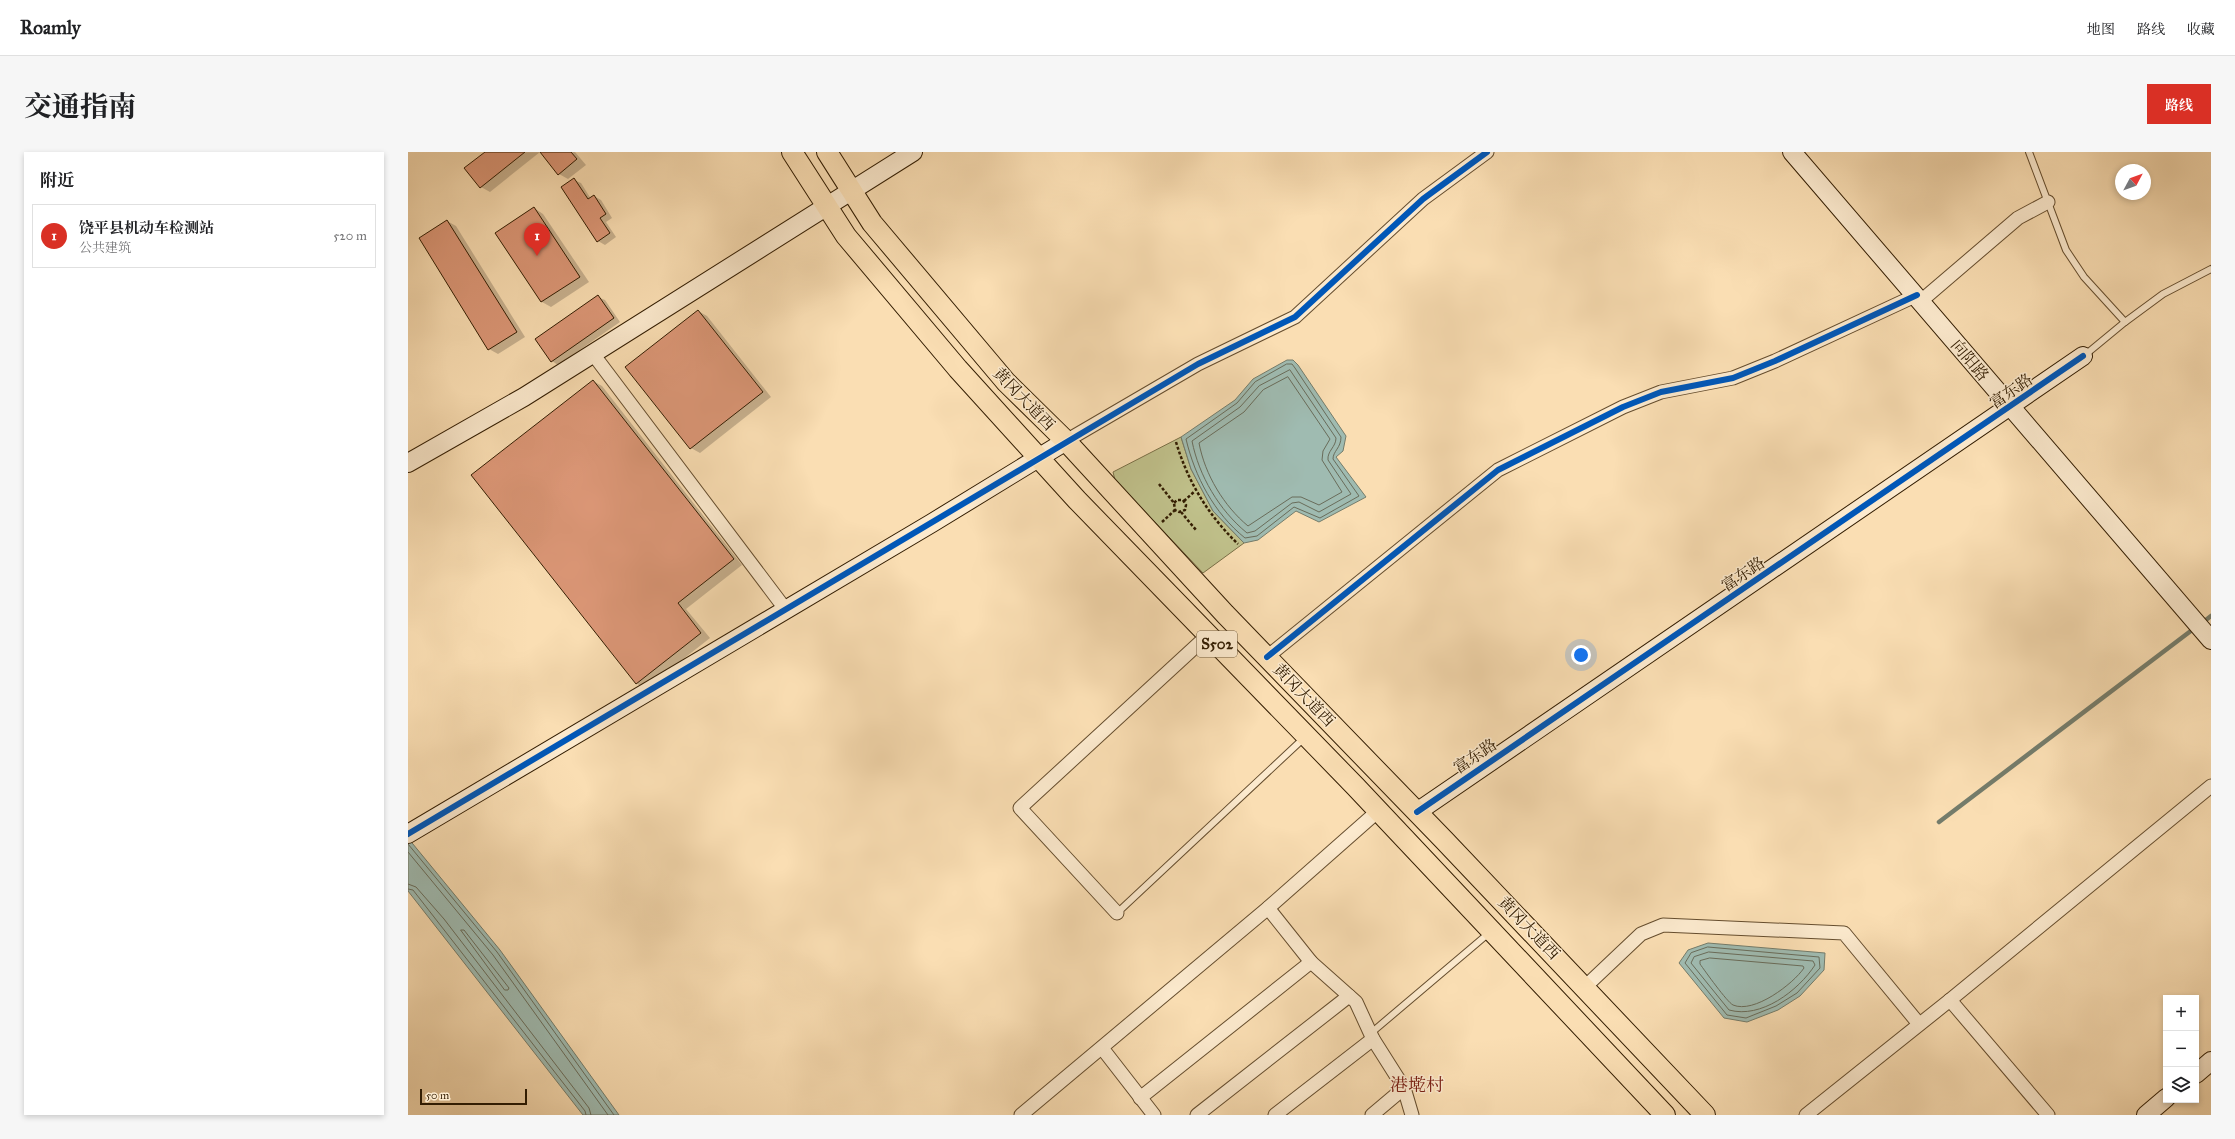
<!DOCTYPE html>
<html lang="zh">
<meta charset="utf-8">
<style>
:root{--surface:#fff;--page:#f6f6f6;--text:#202124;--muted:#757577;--line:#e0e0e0;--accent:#d93025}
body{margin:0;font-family:"IM FELL Great Primer","Noto Serif SC",serif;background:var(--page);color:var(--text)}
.controls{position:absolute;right:12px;bottom:12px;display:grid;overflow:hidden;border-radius:0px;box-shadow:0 2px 6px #0003}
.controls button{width:36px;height:36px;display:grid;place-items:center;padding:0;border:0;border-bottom:1px solid var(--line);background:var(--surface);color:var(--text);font:20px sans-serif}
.compass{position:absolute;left:1707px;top:12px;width:36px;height:36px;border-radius:50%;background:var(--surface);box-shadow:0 2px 6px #0003;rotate:49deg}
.scale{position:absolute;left:12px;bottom:10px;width:107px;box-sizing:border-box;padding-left:4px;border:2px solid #331d02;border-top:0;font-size:11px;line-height:14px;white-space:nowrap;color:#331d02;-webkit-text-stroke:3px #fceace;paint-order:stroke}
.you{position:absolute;left:1173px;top:503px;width:14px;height:14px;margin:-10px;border:3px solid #fff;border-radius:50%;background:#1a73e8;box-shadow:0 0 0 6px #1a73e833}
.badge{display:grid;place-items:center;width:26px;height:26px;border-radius:50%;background:var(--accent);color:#fff;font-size:13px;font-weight:700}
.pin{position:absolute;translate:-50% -33px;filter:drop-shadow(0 1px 2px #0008)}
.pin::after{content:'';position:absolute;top:21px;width:14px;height:12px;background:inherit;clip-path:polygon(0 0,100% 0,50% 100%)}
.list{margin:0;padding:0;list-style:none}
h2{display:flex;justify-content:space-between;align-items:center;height:52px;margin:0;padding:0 16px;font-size:17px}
h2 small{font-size:13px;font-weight:400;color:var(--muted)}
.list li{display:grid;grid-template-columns:26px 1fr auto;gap:12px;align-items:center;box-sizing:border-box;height:64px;margin:0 8px 8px;padding:0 8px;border:1px solid var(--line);border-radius:0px}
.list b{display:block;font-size:15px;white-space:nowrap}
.list p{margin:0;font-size:13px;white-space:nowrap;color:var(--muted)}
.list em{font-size:13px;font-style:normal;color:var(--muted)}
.icon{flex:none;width:22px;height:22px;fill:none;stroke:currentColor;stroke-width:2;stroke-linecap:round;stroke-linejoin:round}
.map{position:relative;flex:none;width:1803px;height:963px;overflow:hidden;border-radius:0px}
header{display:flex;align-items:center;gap:24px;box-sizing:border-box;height:56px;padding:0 20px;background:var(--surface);border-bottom:1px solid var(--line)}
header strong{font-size:19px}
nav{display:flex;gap:22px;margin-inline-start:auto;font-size:14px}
.intro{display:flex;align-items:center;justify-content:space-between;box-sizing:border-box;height:96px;padding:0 24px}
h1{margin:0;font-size:28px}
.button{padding:10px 18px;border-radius:0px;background:var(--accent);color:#fff;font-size:14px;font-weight:700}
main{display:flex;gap:24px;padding:0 24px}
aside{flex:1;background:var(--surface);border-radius:0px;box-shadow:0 2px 6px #0003}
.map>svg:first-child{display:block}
</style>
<header>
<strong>Roamly</strong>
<nav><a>地图</a><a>路线</a><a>收藏</a></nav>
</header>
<div class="intro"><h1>交通指南</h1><a class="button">路线</a></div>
<main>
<aside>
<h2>附近<small></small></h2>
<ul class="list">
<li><span class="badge">1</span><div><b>饶平县机动车检测站</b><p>公共建筑</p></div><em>520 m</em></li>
</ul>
</aside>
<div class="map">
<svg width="1803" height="963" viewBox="0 0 1803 963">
<rect width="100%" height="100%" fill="#fadeb3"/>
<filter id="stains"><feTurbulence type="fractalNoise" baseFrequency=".005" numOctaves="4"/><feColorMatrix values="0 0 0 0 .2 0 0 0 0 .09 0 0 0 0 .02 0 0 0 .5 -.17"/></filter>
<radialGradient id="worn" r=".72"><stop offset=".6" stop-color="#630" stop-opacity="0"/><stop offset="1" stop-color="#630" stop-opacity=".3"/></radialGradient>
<!-- green -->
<polygon fill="#c0c18b" stroke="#7a6f46" points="773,285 783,317 805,359 836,391 795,421 707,328 705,320"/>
<!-- water -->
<g fill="#9fbbb1" stroke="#747c6b">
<polygon points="879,208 885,208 890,213 938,284 935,299 928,305 958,345 911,370 888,359 850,388 836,391 805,359 783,317 773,285 827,248 845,227"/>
<polygon points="0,686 92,798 211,963 175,963 0,739"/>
<polygon points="1300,791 1417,801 1416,818 1392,844 1370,858 1339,870 1316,866 1271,811 1280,798"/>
</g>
<!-- shadow -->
<g fill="#0003">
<polygon points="78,0 132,0 82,40 73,35"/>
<polygon points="133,0 167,0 178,13 160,27 151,22"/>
<polygon points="166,28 173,31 183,47 186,44 193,48 204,66 198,70 208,85 197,93 190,89 154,35"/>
<polygon points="126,56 135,62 181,130 143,155 134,150 88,82"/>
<polygon points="39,69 48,74 117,185 90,202 81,197"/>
<polygon points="190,145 197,148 212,170 150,213 144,209"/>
<polygon points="290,159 299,164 363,245 292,301 283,296"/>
<polygon points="185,229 194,234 334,413 278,457 302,486 237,537 228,531"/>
</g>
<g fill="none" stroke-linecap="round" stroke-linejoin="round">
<!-- shore -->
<g stroke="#696c5a" stroke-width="1">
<path d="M879,212H884L887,216L933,285C933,296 925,299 925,307L951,344L912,366L886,355L849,384L837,386C806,361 787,325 778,287L829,251L847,230Z"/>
<path d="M882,218L928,286C928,295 919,299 920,308L943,342L911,360L891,350L884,351L847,379L839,381C811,358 791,324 784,289L832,255L851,234Z"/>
<path d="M880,225L922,287L915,299L914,308L934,340L911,353L893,345H884L840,374C816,354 797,323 791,291L836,260L855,238Z"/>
<polyline points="0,692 89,800 206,963"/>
<polyline points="0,700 85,803 200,963"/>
<polyline points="0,732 8,735 36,767 181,956 183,963"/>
<polyline points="0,737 5,738 177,959 178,963"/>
<polygon points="53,778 56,778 101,836 100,838 97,838"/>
<polygon points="1300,795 1411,805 1412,816 1389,841 1368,854 1338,866 1319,863 1277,811 1283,801"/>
<path d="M1301,800L1405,809L1407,813C1390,839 1353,867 1321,858L1283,811L1286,805Z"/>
<path d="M1302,806L1395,814L1396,816C1385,832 1346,862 1325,853C1319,850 1297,819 1292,812V809Z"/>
</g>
<!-- stream -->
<g stroke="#747c6b" stroke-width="4.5">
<polyline points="1794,471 1803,464"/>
<polyline points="1531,670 1788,475"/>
</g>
</g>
<!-- building -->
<g fill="#dc9777" stroke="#331d02">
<polygon points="77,0 117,0 72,36 56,16"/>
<polygon points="132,0 163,0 169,7 150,23"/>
<polygon points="166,26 180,47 186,43 198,62 192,66 202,81 189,90 153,35"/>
<polygon points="126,55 172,125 133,150 87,81"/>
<polygon points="39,68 109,180 80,198 11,86"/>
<polygon points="190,143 206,166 143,210 127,187"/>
<polygon points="290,158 355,240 282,297 217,215"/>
<polygon points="185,228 326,407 270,451 293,481 228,532 63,323"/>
</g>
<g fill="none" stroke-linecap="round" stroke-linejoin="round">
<!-- lane casing -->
<g stroke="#654d2e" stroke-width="8">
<g id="lane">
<polyline points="1621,0 1658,98 1676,125 1717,170 1677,203"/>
<polyline points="1717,170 1755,142 1803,117"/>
<polyline points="709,761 896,586"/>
<polyline points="963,881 1081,781"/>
</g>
</g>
<!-- street casing -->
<g stroke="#654d2e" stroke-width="15">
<g id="street">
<polyline points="1513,149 1610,66 1640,50"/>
<polyline points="185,202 378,458"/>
<polyline points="658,289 790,212 887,165 1015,47 1079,0"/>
<polyline points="859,505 1090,318 1215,255 1253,240 1325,226 1367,209 1509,143"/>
<polyline points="860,756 903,810 948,850 965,887 996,936 1004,963"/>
<polyline points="709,761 612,656 800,483"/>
<polyline points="1177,835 1233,782 1255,773 1436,781 1511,872"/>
<polyline points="1542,848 1640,963"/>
<polyline points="694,896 746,963"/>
<polyline points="732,946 903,810"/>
<polyline points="613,963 860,756 970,659"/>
<polyline points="789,963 941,844"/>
<polyline points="867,963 965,887"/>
<polyline points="964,963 996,936"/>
<polyline points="1398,963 1542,848 1803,634"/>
</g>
</g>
<!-- secondary casing -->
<g stroke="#331d02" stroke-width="20">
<g id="secondary">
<polyline points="1384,0 1803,488"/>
<polyline points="0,311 116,245 505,0"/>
<polyline points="1009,660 1675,204"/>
<polyline points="0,682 524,371 658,289"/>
<polyline points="1788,922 1803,909"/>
<polyline points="1738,963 1758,946"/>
</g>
</g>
<!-- primary casing -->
<g stroke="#331d02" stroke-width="22">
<g id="primary">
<polyline points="384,0 438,84 550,217 669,348 947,634 1257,963"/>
<polyline points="419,0 464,71 598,230 658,289 817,462 1036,688 1297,963"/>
</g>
</g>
<!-- path -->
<g stroke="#331d02" stroke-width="2.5" stroke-dasharray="3 2" stroke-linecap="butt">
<path d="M768,290C780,330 800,363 830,392"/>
<polyline points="751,332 766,351 767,358 771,360 777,358 778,353 775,348 769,348 766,351"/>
<polyline points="776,349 787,339"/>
<polyline points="773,360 788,378"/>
<polyline points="754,370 767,358"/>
</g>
<!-- lane -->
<use href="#lane" stroke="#fceace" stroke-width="6"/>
<!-- street -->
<use href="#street" stroke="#fceace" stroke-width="13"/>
<!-- secondary -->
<use href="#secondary" stroke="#fceace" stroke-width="18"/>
<!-- primary -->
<use href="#primary" stroke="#fadeb3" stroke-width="20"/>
<!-- cycleway casing -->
<g stroke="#fceace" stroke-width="8">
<g id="cycleway">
<polyline points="859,505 1090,318 1215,255 1253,240 1325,226 1367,209 1509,143"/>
<polyline points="1009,660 1675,204"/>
<polyline points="0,682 790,212 887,165 1015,47 1079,0"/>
</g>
</g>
<!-- cycleway -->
<use href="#cycleway" stroke="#0057b8" stroke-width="6"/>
</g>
<g text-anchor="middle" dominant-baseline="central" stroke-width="3" stroke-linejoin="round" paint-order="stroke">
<!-- shield labels -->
<rect fill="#fceace" stroke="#6f5a3f" stroke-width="1" x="789" y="479" width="40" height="26" rx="3"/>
<g font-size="15" font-weight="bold" fill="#331d02">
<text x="809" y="492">S502</text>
</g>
<!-- street labels -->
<g font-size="16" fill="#331d02" stroke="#fceace">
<text transform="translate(1562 208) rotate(50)">向阳路</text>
<text transform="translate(1603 239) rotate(-35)">富东路</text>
<text transform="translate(616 247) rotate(46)">黄冈大道西</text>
<text transform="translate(1335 422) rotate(-34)">富东路</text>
<text transform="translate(896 543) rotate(46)">黄冈大道西</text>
<text transform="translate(1067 604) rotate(-34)">富东路</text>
<text transform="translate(1121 776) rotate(46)">黄冈大道西</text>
</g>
<!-- quarter labels -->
<g font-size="18" fill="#7a1f14" stroke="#fceace">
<text x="1009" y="933">港墘村</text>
</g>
</g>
<rect width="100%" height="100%" filter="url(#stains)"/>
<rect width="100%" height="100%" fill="url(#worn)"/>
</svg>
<div class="controls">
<button>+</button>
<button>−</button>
<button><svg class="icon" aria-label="layers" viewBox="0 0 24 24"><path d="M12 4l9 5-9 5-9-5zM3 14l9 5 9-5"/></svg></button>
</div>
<svg class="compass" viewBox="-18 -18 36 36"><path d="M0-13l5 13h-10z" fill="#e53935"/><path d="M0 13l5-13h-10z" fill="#757577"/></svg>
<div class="scale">50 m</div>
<div class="you"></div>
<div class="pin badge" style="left:129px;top:104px">1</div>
</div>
</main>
